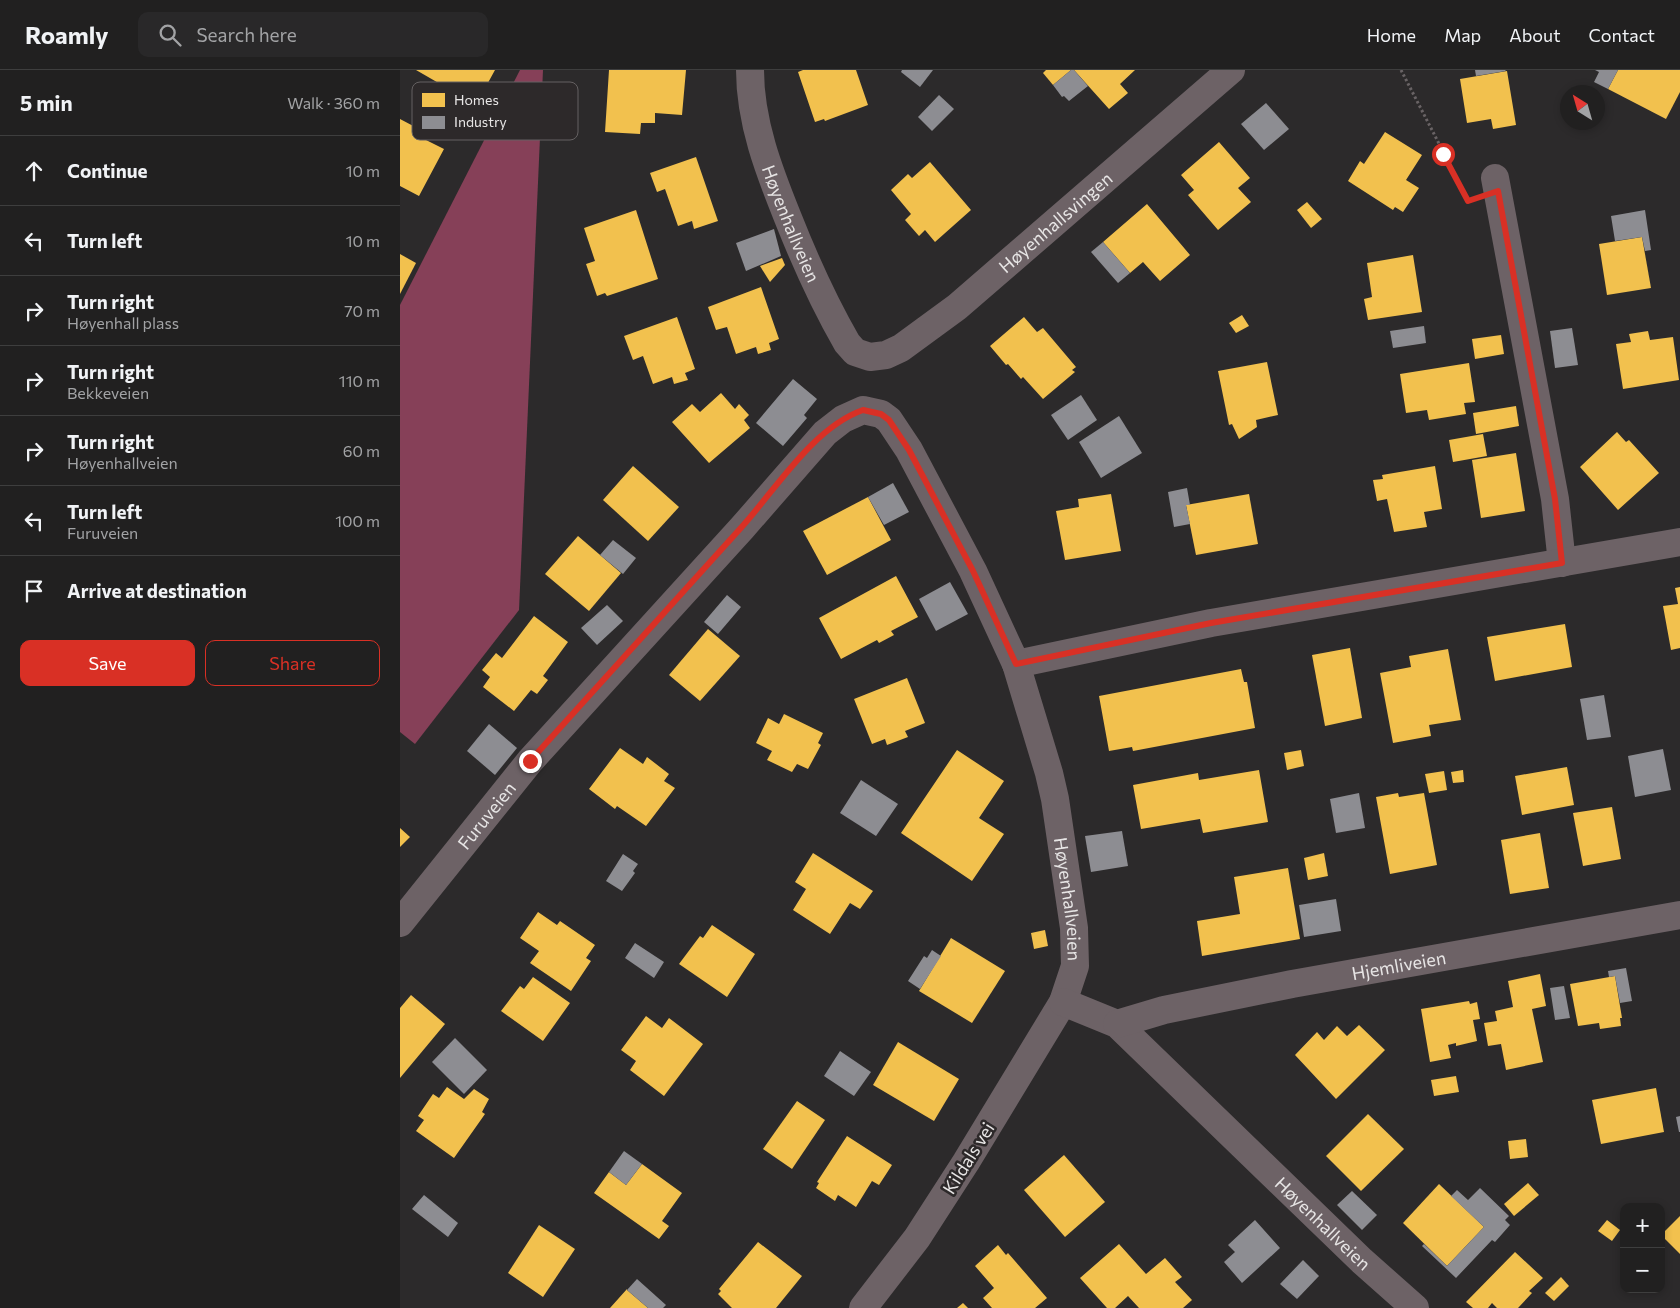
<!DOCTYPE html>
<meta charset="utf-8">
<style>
:root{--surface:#212020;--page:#292829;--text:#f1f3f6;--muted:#a2a3a5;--line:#3e3e3e;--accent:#d93025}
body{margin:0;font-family:Commissioner,sans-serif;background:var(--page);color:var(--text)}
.controls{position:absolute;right:15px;bottom:15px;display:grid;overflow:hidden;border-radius:10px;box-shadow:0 2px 8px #0003}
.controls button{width:45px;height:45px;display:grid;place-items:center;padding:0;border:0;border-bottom:1px solid var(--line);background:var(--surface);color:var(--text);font:25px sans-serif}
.compass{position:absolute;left:1160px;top:15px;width:45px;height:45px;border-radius:50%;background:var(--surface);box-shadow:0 2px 8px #0003;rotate:323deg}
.stop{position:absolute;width:15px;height:15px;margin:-11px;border:4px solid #d93025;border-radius:50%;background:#fff}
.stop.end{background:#d93025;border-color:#fff;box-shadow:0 1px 5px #0008}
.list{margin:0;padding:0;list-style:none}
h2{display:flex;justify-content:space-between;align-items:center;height:65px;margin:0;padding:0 20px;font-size:21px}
h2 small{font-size:16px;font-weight:400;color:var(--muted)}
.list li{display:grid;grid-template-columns:32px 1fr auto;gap:15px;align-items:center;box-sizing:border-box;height:70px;padding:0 20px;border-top:1px solid var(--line)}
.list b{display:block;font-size:19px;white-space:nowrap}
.list p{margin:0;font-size:16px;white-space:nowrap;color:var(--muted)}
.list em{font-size:16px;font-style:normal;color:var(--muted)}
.actions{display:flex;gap:10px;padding:15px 20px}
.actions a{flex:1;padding:11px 0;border:1px solid var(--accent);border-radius:10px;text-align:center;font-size:18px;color:var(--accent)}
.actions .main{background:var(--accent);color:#fff}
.icon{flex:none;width:28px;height:28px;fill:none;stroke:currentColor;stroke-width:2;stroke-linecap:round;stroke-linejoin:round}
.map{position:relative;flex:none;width:1280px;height:1238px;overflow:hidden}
header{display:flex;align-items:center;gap:30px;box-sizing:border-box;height:70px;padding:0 25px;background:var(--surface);border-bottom:1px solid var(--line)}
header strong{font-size:24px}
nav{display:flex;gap:28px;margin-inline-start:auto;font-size:18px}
.search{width:350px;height:45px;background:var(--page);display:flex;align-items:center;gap:12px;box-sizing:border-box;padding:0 18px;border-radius:10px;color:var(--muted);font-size:19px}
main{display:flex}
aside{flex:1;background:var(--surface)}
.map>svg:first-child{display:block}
</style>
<header>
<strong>Roamly</strong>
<div class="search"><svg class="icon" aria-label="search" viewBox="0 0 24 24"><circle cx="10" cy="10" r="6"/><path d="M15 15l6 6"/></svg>Search here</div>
<nav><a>Home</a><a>Map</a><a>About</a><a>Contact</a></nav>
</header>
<main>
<aside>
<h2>5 min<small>Walk · 360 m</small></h2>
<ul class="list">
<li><svg class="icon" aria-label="ahead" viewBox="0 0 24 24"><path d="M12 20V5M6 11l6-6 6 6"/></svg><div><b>Continue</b></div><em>10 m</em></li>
<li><svg class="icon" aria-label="left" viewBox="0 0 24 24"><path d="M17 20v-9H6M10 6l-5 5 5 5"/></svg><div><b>Turn left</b></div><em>10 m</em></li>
<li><svg class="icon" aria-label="right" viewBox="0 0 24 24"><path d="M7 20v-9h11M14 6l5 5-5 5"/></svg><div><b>Turn right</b><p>Høyenhall plass</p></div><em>70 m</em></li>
<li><svg class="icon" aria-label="right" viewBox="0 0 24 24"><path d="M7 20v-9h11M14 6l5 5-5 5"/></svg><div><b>Turn right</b><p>Bekkeveien</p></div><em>110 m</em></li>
<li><svg class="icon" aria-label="right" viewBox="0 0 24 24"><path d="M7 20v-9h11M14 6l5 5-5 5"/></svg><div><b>Turn right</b><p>Høyenhallveien</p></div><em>60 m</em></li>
<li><svg class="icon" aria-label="left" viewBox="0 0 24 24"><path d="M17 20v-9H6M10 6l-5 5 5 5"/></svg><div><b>Turn left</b><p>Furuveien</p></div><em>100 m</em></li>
<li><svg class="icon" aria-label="arrive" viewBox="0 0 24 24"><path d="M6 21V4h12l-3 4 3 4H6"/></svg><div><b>Arrive at destination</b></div></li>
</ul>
<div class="actions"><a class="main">Save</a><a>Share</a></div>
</aside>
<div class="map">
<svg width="1280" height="1238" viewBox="0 0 1280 1238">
<rect width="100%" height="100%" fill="#2c2a2b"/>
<!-- forest -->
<polygon fill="#864058" points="120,0 143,0 119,540 15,674 0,662 0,235"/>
<!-- homes -->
<g fill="#f2c14e">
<polygon points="16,0 95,0 78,31 72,27 67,37 39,20 42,15"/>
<polygon points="209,0 286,0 282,45 255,43 255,53 241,53 240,64 205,62"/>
<polygon points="403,0 456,0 468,35 425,51 424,49 415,52 398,2"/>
<polygon points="646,0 671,0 653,15 643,3"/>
<polygon points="674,0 735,0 720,14 728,23 709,39"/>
<polygon points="1218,0 1280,0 1280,22 1266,49 1208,19"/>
<polygon points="1107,1 1116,55 1093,59 1091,49 1067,53 1060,9"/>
<polygon points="0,49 19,59 16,65 44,79 19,126 0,116"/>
<polygon points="985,62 1022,85 1006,110 1019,118 1003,142 995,137 993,140 948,111 960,91 964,94"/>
<polygon points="819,72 850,108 838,118 851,132 818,160 788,125 794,120 781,105"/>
<polygon points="296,87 318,151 294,159 292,151 278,156 265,119 257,122 250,103"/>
<polygon points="530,92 571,140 535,172 525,160 519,166 505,150 511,144 491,120 508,104 512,108"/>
<polygon points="907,132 922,149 911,158 897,140"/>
<polygon points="747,134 790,185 760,211 743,192 730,203 703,172"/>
<polygon points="236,140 258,209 207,226 205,223 197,226 186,194 195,191 184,158"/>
<polygon points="1242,167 1251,218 1207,225 1199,174"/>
<polygon points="0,184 16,193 0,224"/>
<polygon points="1013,185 1022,242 968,250 964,229 972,227 967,193"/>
<polygon points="382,188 385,195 370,212 360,196"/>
<polygon points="361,217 379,269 369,273 371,280 358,284 356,277 336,284 327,257 316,260 308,237"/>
<polygon points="842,245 849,256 836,263 829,253"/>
<polygon points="277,247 295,299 285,303 288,310 274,314 272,307 253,314 243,286 233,290 224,266"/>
<polygon points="624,247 637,262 643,258 676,297 672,300 675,302 643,329 623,307 621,309 608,294 606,295 590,276"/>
<polygon points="1248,261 1250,270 1273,267 1279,310 1223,319 1216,274 1231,272 1229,264"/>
<polygon points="1101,265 1104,284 1075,289 1072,269"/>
<polygon points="867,292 878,345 856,350 857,357 839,369 832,354 829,355 818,301"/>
<polygon points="1069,293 1075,332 1064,333 1066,344 1029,350 1027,340 1006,343 1000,304"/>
<polygon points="321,323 335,339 339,334 349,345 344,350 350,358 309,393 272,352 292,334 300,342"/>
<polygon points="1116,336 1119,356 1076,364 1073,343"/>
<polygon points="1217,362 1226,372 1229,370 1259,403 1218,440 1180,397"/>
<polygon points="1083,364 1087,386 1053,392 1049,370"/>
<polygon points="1116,383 1125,441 1081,448 1072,390"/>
<polygon points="233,396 279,437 248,471 203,430"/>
<polygon points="1035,396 1042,439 1024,442 1027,457 994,462 987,429 977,431 973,410 983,409 982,405"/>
<polygon points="711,424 721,481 665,490 656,441 679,437 678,429"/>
<polygon points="849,424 858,474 796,485 786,435"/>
<polygon points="468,427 491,470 427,505 403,461"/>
<polygon points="178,466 221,503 189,541 145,504"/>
<polygon points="496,506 518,547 491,561 494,565 479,573 477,570 441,589 419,548"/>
<polygon points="1280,517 1280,578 1271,580 1263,536 1278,534 1275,518"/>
<polygon points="134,546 168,572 143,606 148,610 137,624 131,620 114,641 83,617 90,607 82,600 96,583 102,588"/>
<polygon points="1165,554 1172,597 1095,611 1087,567"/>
<polygon points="308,559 340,586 300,631 269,605"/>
<polygon points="950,578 962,648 925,656 912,585"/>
<polygon points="1048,579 1061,650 1029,655 1031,666 993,673 980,603 1011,597 1009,586"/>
<polygon points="841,599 844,612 847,612 855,658 733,681 732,677 709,681 699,626"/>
<polygon points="507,608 525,653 505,661 508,667 487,675 485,669 472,674 454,629"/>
<polygon points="384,644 423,663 418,673 421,675 408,699 397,694 392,702 367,690 372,681 356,673 368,648 379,654"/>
<polygon points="220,678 243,694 247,687 269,704 264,711 275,718 246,756 217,736 215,739 189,719"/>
<polygon points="557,680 604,711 579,748 604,764 572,811 501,763"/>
<polygon points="901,680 904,696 887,700 884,683"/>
<polygon points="1167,697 1174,735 1122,745 1115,706"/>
<polygon points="859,700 868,752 803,763 800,749 741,759 733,715 798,703 799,710"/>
<polygon points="1063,700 1064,712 1053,713 1051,702"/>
<polygon points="1044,701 1047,720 1029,723 1025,704"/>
<polygon points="998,723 999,727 1024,723 1037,795 990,804 976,727"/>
<polygon points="1212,737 1221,789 1183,796 1173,743"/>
<polygon points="0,758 10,767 0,777"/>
<polygon points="1140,763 1149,818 1110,824 1101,770"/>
<polygon points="413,783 473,821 460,839 450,833 430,864 393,840 406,819 395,812"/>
<polygon points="924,783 928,806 908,810 904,788"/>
<polygon points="888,798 900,869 802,886 797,851 840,844 834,807"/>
<polygon points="138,842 157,855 160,851 195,875 186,888 191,891 171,921 130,893 139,881 120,868"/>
<polygon points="312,855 355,884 327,927 279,894 300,866 303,868"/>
<polygon points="645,860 648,876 634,879 631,863"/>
<polygon points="551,868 605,901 572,953 519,921"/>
<polygon points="1140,904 1146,936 1132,939 1143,992 1106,1000 1101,974 1088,976 1084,953 1097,951 1095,941 1113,937 1108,911"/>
<polygon points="1215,906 1222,948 1220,948 1221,956 1200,959 1199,953 1178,956 1170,914"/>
<polygon points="133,907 170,933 143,971 101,941 120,916 124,919"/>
<polygon points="11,925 45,954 0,1008 0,938"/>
<polygon points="1069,931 1070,934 1077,932 1080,949 1073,950 1077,971 1056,976 1056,973 1048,975 1051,988 1030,992 1021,939"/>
<polygon points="246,946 262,958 269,948 303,974 264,1026 230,1000 236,991 221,980"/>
<polygon points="959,955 985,980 936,1029 895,985 917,962 924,970 937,956 947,966"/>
<polygon points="498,972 559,1009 534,1051 473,1015"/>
<polygon points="1056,1006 1059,1022 1034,1026 1031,1010"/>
<polygon points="47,1017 64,1029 74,1019 89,1029 82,1042 85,1044 54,1088 16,1061 24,1050 18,1046 33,1024 39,1028"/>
<polygon points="1256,1018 1264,1062 1201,1074 1192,1030"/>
<polygon points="397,1031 425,1050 392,1099 363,1079"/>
<polygon points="968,1044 1004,1079 961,1121 926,1086"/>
<polygon points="447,1066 492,1095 479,1115 472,1111 456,1137 438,1125 435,1131 416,1118 419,1113 417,1112"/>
<polygon points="1126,1069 1128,1087 1110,1089 1108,1071"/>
<polygon points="664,1085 705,1132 665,1167 624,1120"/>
<polygon points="242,1094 282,1123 262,1151 269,1156 259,1169 194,1123 209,1102 226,1115"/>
<polygon points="1128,1113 1139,1125 1114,1146 1104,1134"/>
<polygon points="1039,1114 1084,1157 1047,1196 1003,1153"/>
<polygon points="1280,1146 1280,1184 1261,1165"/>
<polygon points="1207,1150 1220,1160 1212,1171 1198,1161"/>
<polygon points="139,1155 175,1179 143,1227 108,1203"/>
<polygon points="358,1172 402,1206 376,1238 332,1238 318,1224 321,1221 319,1219"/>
<polygon points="719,1174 746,1204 765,1188 782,1207 775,1212 792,1230 783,1238 739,1238 728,1226 715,1238 707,1238 680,1208"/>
<polygon points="598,1175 606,1185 608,1183 647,1228 635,1238 592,1238 583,1228 594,1218 575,1196"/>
<polygon points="1115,1182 1143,1208 1129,1221 1132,1223 1118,1238 1097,1238 1092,1233 1088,1238 1073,1238 1066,1232"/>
<polygon points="1161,1207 1169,1216 1154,1231 1145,1223"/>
<polygon points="227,1219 227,1220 248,1238 210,1238"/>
<polygon points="563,1233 568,1238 557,1238"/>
</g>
<!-- industry -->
<g fill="#8d8d92">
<polygon points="502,0 533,0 520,17 501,2"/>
<polygon points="671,0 674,0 688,16 669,31 664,26 662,27 653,15"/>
<polygon points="1075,0 1105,0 1106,1 1076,6"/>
<polygon points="1195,0 1218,0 1208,19 1194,12 1199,2"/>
<polygon points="539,25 554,39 532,61 518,47"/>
<polygon points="866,33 889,59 864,80 841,54"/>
<polygon points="1245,140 1251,180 1245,181 1242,167 1215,171 1211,146"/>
<polygon points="374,159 381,186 346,201 336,173"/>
<polygon points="703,172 730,203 718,213 691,182"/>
<polygon points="1024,256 1026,273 993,278 990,261"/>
<polygon points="1172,258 1178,295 1155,298 1150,261"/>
<polygon points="393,309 417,329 404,345 407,348 383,376 356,353"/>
<polygon points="681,325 697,350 668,370 651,345"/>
<polygon points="719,346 742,383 701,408 679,372"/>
<polygon points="493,413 509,442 484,455 468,427"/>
<polygon points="787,418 790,435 786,435 790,454 774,457 768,422"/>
<polygon points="213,470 236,488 223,504 200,485"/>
<polygon points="550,512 568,544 536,561 519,529"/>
<polygon points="327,525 341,537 318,564 304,552"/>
<polygon points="207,535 223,551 197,575 181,558"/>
<polygon points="1204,625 1211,667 1187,670 1180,629"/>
<polygon points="89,654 117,678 95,705 67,681"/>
<polygon points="1263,679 1271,720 1235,727 1228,686"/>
<polygon points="461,710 498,734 476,766 440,743"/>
<polygon points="959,723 965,758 936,763 930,729"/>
<polygon points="722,761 728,796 691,802 685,766"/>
<polygon points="223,784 238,794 233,801 235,803 222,821 206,811"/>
<polygon points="936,829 941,861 904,867 899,835"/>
<polygon points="235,873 264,892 254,908 225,888"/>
<polygon points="532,880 541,886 520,919 508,911 524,886 527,888"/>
<polygon points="1226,898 1232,931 1220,933 1215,906 1209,907 1208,901"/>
<polygon points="1164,916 1170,948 1155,950 1150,918"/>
<polygon points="55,968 87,1000 64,1024 32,992"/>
<polygon points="440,981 471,1002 454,1026 424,1006"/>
<polygon points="1280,1046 1280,1062 1279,1062 1276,1047"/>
<polygon points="224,1081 242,1094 226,1115 209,1102"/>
<polygon points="1080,1118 1109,1146 1105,1150 1110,1155 1095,1172 1092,1170 1056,1208 1022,1176 1024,1174 1047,1196 1084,1157 1051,1126 1057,1120 1068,1130"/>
<polygon points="952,1121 977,1145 962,1160 937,1135"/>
<polygon points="24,1125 58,1153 48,1167 12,1139"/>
<polygon points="855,1150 880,1178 842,1213 824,1192 835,1182 828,1175"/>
<polygon points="903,1190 919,1206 897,1229 880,1214"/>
<polygon points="237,1209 266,1235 263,1238 248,1238 227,1220"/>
</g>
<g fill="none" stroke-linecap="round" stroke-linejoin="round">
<!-- path -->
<polyline stroke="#696365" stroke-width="3" stroke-dasharray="2.5 2.5" stroke-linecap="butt" points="1001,0 1065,124"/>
<!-- minor -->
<g stroke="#6d6266" stroke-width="28">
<path id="s1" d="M350,0C350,52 369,101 388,148C405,191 424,233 447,273L455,282L470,287L486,285L501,278L557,237L831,0"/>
<polyline points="1095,108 1155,429 1162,493"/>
<polyline points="616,594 811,553 1280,472"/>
<path id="s2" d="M0,853L130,691L342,458L425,363L443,349L463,340L481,344L489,350L509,380L573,501L616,594L649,703L655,729L674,858L675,896L663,932L566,1092L517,1168L463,1238"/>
<path id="s3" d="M663,932L717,954L962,1191L1015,1238"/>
<path id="s4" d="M717,954L764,940L892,914L1280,845"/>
</g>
</g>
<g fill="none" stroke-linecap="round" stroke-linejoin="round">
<!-- route -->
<path stroke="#d93025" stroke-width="6" d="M130,691C200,614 270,537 339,460C375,421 412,358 463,340L481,344L489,350L509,380L573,501L616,594L811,553L1162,493L1155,429L1098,121L1068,131L1043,84"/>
</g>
<g text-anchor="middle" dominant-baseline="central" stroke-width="5" stroke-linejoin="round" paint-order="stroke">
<!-- street labels -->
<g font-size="18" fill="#e7e5e5" stroke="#2d292a">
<text stroke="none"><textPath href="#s1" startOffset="552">Høyenhallsvingen</textPath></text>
<text stroke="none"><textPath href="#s1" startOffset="160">Høyenhallveien</textPath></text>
<text stroke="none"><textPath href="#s2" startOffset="138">Furuveien</textPath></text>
<text stroke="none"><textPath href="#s2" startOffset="1239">Høyenhallveien</textPath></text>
<text stroke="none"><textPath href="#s4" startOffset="288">Hjemliveien</textPath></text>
<text transform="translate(568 1088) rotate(-58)">Kildals vei</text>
<text stroke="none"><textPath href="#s3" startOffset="345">Høyenhallveien</textPath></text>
</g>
</g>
<!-- legend -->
<rect x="12" y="12" width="166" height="58" rx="8" fill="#2d292a" stroke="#656162" stroke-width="1"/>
<rect x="22" y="23" width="23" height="14" fill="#f2c14e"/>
<rect x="22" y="46" width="23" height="13" fill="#8d8d92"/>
<g font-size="14" fill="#e7e5e5">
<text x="54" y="35">Homes</text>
<text x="54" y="57">Industry</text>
</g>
</svg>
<div class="controls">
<button>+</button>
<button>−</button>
</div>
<svg class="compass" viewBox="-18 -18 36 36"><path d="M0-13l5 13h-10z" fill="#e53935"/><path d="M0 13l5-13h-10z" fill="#a2a3a5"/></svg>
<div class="stop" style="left:1043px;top:84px"></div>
<div class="stop end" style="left:130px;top:691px"></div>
</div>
</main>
